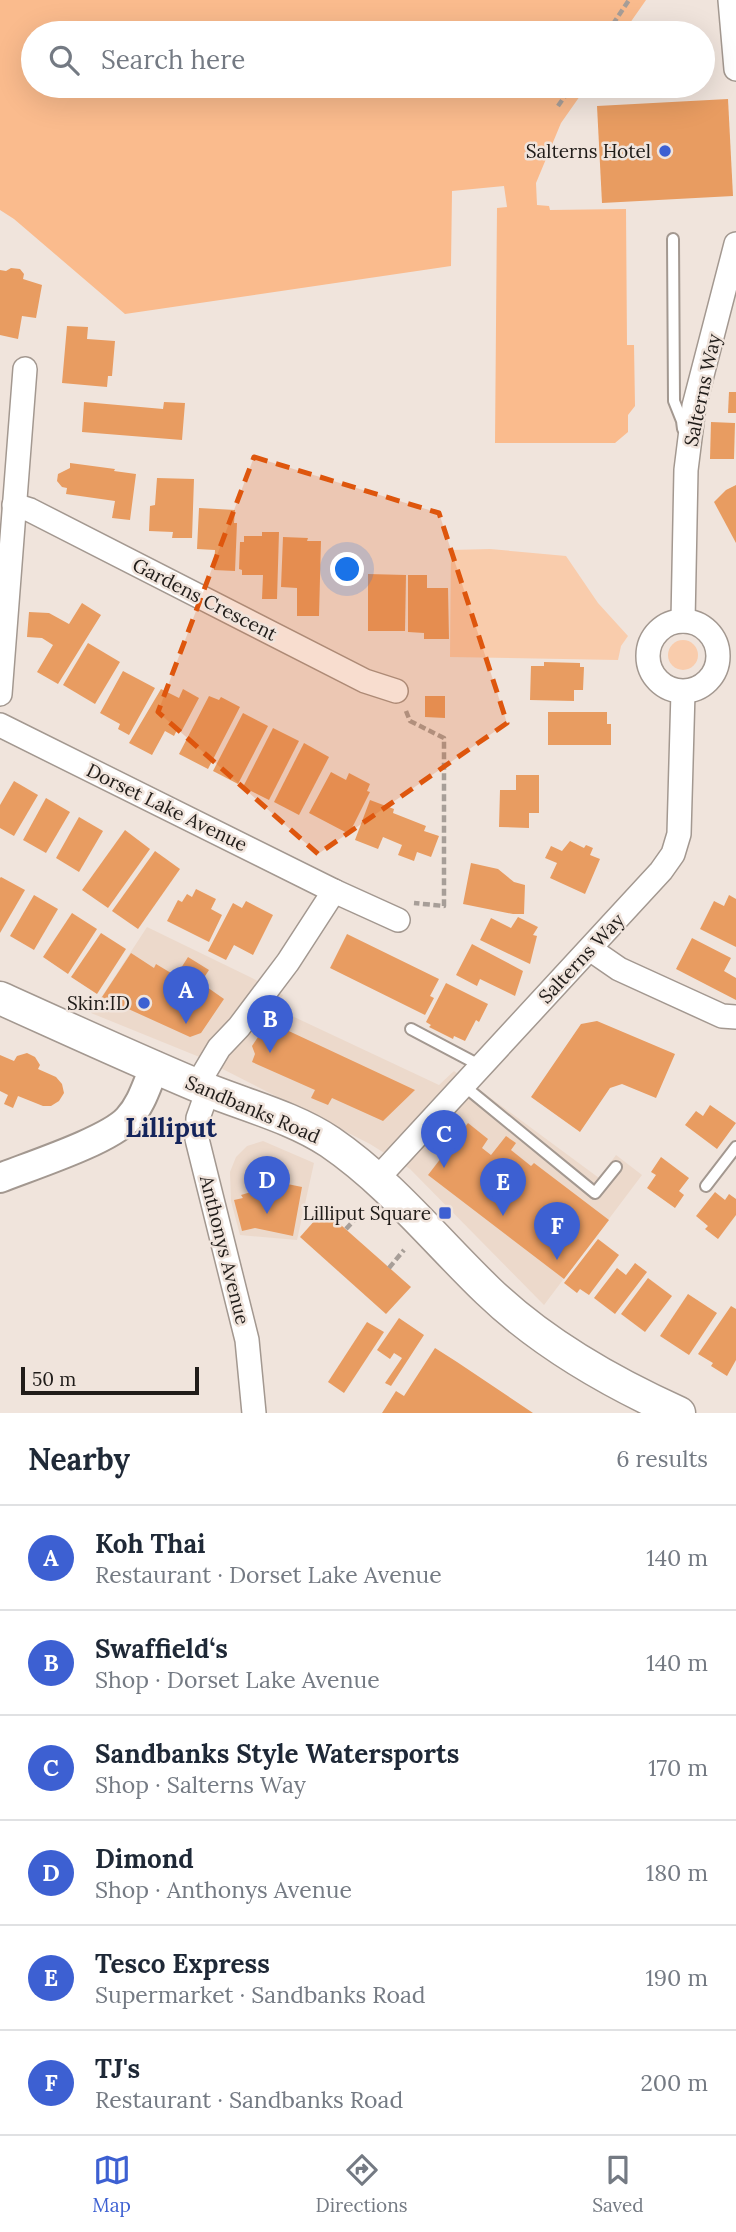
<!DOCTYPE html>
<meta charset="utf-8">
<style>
:root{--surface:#fff;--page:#f6f6f7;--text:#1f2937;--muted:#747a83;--line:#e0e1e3;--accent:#3d60d2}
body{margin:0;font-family:Lora,serif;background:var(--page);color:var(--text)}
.scale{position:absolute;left:21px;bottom:18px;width:178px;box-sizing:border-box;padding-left:7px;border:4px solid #201c19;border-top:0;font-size:19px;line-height:24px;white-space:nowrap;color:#201c19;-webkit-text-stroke:5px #f0e4dc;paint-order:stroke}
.you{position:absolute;left:348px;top:570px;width:24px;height:24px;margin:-18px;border:5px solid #fff;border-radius:50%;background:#1a73e8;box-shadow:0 0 0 10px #1a73e833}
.badge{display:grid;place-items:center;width:46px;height:46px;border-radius:50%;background:var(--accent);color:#fff;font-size:23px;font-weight:700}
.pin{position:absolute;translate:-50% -58px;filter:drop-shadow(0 2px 4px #0008)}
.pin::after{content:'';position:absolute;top:37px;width:24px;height:21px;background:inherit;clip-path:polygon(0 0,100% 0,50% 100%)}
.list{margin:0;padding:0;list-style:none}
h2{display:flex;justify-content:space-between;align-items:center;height:91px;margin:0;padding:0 28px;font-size:30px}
h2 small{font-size:23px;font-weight:400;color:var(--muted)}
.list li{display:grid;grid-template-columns:46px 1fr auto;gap:21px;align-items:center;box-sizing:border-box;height:105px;padding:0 28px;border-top:2px solid var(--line)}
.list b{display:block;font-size:26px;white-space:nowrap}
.list p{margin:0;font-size:23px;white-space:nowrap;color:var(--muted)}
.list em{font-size:23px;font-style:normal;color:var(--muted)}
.icon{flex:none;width:38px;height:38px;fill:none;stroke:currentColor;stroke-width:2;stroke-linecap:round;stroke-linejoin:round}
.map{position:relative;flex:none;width:736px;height:1413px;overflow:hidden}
.search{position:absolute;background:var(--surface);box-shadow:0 7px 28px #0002;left:21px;right:21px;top:21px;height:77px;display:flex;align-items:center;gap:18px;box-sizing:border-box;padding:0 24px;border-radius:38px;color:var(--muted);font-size:26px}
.sheet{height:721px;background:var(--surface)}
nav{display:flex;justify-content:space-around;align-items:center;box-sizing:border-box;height:98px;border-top:2px solid var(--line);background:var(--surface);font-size:19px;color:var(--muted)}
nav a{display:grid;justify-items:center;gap:4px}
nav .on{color:var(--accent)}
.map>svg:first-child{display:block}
</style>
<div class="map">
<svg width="736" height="1413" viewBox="0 0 736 1413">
<rect width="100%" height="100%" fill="#f0e4dc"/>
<!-- built -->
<g fill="#ecd9cb">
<polygon points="147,927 252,978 283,995 275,1008 439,1085 454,1071 599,1178 616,1155 642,1175 544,1305 410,1169 370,1144 197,1056 91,1013"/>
<polygon points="263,1141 314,1163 297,1240 240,1235 231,1201 230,1172 236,1157 247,1146"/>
</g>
<!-- green -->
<g fill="#f9ccac">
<polygon points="490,549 566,556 598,603 628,636 621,646 618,660 450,657 451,550"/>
<circle cx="683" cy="655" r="15"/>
</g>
<!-- water -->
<polygon fill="#fabb8d" points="0,0 646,0 623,33 33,33 33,86 587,86 561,123 536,183 537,205 549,206 550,210 626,209 627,345 634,345 635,406 628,415 628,432 615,443 495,443 497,208 507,207 504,186 452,191 451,266 125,314 14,219 0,210"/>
<!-- building -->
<g fill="#e89c61">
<polygon points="728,99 733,196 602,203 597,106"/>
<polygon points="11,268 20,269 24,274 23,279 42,285 36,318 22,316 18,339 0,335 0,270 6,271"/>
<polygon points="67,326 88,327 87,339 115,341 112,376 108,376 107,387 62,383"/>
<polygon points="729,392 736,392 736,413 728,413"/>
<polygon points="84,402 163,409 164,402 185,403 182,440 82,432"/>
<polygon points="711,422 735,423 734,459 710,459"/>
<polygon points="70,463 115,469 114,471 136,474 130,520 112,518 115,501 66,494 67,488 62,487 57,481 58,474 70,468"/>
<polygon points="157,478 194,479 192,538 172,538 173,532 149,531 150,506 155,505"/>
<polygon points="736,485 736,543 714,502 726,490"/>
<polygon points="199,508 235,510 234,523 237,523 235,571 214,570 215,550 197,549"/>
<polygon points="262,532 279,532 277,599 262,599 263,575 242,575 242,570 239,569 240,542 244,542 244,536 262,536"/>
<polygon points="283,537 308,538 307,541 321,541 319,616 297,616 297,588 281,587"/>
<polygon points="368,574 406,575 405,631 368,631"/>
<polygon points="408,575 427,575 427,588 448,588 449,639 424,639 424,633 408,632"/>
<polygon points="82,603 101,615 58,684 37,672 53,645 42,638 27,637 29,612 49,613 69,624"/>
<polygon points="88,643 120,662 95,704 63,685"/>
<polygon points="544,662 580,663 580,667 584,667 583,690 574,690 574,701 530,700 531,666 544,666"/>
<polygon points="123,671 155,688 129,735 118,729 120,724 100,713"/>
<polygon points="161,689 179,698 183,689 199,698 181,732 177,730 174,736 165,731 152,755 129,743"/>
<polygon points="209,696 219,700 221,697 240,707 208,769 179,754"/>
<polygon points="425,696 445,696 445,718 425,717"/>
<polygon points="548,712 607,712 607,724 611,724 611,745 548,745"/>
<polygon points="243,713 268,726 238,784 213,771"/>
<polygon points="273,728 299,741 269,800 243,787"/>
<polygon points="304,743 329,757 299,815 274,802"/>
<polygon points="331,772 346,780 349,773 370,784 367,791 370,792 349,834 309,813"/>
<polygon points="516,775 539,775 539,813 529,813 529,828 499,827 500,790 516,790"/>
<polygon points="14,781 38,795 14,836 0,828 0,805"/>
<polygon points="46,798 70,812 46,853 23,840"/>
<polygon points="370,800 394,809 393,813 426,826 424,831 439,836 431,857 417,852 414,861 398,855 402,845 383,837 378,849 355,840"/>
<polygon points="79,817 103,831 79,872 56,858"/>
<polygon points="125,830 150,849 108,908 82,890"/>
<polygon points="570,841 584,848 586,845 593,848 590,855 600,859 585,894 550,878 557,863 545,858 551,846 562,851"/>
<polygon points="155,851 180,869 138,929 112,911"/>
<polygon points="471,863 498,869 514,882 525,885 524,914 513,914 463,904"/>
<polygon points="1,877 25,890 0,933 0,878"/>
<polygon points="196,889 216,899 211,909 222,915 209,942 167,921 178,900 182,902 187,894 192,897"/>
<polygon points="34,895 58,909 34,950 10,936"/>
<polygon points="729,895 736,899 736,947 700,929 714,901 724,906"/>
<polygon points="246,901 273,915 253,955 234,945 226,960 208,951 233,903 242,908"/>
<polygon points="72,913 97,929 68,974 43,957"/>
<polygon points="518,917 538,927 533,935 537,936 530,964 480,940 491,918 511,928"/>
<polygon points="101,933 126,949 97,994 71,977"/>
<polygon points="347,934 439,979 430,996 434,998 425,1015 330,968"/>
<polygon points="692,938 731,958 724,971 736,978 736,1000 676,969"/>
<polygon points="472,944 523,971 515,996 480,979 477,986 456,975"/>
<polygon points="131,953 154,968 156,964 176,976 188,957 209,970 185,1006 189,1008 204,985 224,999 201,1033 190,1037 102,997"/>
<polygon points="446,983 488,1004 479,1022 476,1020 465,1041 454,1036 453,1039 429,1027 431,1025 426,1022"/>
<polygon points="597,1021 675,1054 656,1098 622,1084 610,1088 580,1132 531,1097 581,1024"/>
<polygon points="278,1026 415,1090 383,1121 332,1098 328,1105 311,1098 315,1090 252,1062 255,1054 252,1046 264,1028"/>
<polygon points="27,1053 35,1057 40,1065 38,1069 56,1077 62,1084 64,1093 59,1101 51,1106 43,1106 18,1096 13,1108 4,1104 8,1095 0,1091 0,1055 14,1061 17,1056"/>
<polygon points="710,1105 736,1123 717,1149 685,1125 696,1111 703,1116"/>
<polygon points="468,1123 488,1139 482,1148 491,1155 506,1136 516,1143 511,1150 531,1166 534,1163 609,1220 564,1279 428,1175"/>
<polygon points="661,1157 689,1178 679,1191 684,1195 675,1208 647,1188 656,1175 651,1172"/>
<polygon points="263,1179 302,1187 293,1236 255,1228 242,1231 234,1200 243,1198 241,1195 261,1189"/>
<polygon points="715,1192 725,1200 729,1194 736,1199 736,1215 718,1239 705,1229 708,1226 696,1216"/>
<polygon points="324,1210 411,1287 386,1314 300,1237"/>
<polygon points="598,1239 619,1255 589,1295 580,1289 577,1293 564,1283"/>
<polygon points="635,1263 647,1272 615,1314 594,1298 617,1268 626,1275"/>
<polygon points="648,1278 672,1296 645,1332 621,1314"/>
<polygon points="688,1294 717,1313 689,1355 660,1336"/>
<polygon points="731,1306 736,1309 736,1360 727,1376 711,1366 713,1363 698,1354"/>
<polygon points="399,1318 424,1335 391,1386 385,1383 402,1358 394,1353 390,1359 377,1350"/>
<polygon points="367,1322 384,1332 344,1393 328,1382"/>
<polygon points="435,1348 457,1362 533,1413 382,1413 396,1391 404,1396"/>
</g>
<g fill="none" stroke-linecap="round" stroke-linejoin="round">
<!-- service casing -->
<g stroke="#a39890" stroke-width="14">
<g id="service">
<polyline points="673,239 674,401 682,421 683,429"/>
<polyline points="411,1029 481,1066"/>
<polyline points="463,1085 595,1193 616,1167"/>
<polyline points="706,1186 736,1147"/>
</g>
</g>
<!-- minor casing -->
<g stroke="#a39890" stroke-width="26">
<g id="minor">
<polyline points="730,0 736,69"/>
<polyline points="14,505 30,510 365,681 396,691"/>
<polyline points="683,621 686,470 694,406 736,244"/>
<circle cx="683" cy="656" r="35"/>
<polyline points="0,694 25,369"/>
<polyline points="0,725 334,891 398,920"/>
<polyline points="590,949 619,969 722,1016 736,1017"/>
<polyline points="197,1085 219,1048 239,1027 288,962 334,891"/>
<polyline points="208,1090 198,1118 197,1139 247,1340 254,1413"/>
<polyline points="376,1180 661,871 673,854 679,834 683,692"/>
</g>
</g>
<!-- tertiary casing -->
<g stroke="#a39890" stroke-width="32">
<path id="tertiary" d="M0,1178C30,1166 108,1141 128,1119C142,1104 147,1084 155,1066"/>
</g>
<!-- secondary casing -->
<g stroke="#a39890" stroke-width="35">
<path id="secondary" d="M0,998C69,1029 138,1061 208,1090C248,1106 294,1118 330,1142C390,1183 436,1241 488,1291C543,1344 610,1382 679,1413"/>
</g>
<!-- path -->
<g stroke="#a79e98" stroke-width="4.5" stroke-dasharray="7 3.5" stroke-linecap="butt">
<polyline points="607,33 629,0"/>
<polyline points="558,106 572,86"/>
<polyline points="406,711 410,721 444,738 444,906 414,903"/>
<polyline points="346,1229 360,1214"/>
<polyline points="389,1268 404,1250"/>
</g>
<!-- service -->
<use href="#service" stroke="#fff" stroke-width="10"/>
<!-- minor -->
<use href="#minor" stroke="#fff" stroke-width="23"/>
<!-- tertiary -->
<use href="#tertiary" stroke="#fff" stroke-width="28"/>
<!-- secondary -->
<use href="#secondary" stroke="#fff" stroke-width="32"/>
</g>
<!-- marked area -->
<path fill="#de560d" fill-opacity="0.2" stroke="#de560d" stroke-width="5" stroke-dasharray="14 9" stroke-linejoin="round" d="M254,457L439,513L507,723L318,854L158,712Z"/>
<!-- markers -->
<g fill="#3d60d2" stroke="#f0e4dc" stroke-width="2.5">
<circle cx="665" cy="151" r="7"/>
<circle cx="144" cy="1003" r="7"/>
<rect x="438" y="1206" width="14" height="14" rx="3.5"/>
</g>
<g text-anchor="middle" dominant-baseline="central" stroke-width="5" stroke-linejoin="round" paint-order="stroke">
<!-- poi labels -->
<g font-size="19" fill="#201c19" stroke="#f0e4dc" text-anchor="end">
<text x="651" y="151">Salterns Hotel</text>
<text x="130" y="1003">Skin:ID</text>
<text x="431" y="1213">Lilliput Square</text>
</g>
<!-- street labels -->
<g font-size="19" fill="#201c19" stroke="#f0e4dc">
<text transform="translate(702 390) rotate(-78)">Salterns Way</text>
<text transform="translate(205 599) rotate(27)">Gardens Crescent</text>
<text transform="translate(167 807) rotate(26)">Dorset Lake Avenue</text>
<text transform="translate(581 958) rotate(-47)">Salterns Way</text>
<text transform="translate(253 1109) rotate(23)">Sandbanks Road</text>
<text transform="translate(225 1250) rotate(76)">Anthonys Avenue</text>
</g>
<!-- district labels -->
<g font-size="26" font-weight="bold" fill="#14245b" stroke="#f0e4dc">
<text x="171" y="1127">Lilliput</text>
</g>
</g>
</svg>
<div class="scale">50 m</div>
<div class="you"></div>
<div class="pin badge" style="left:186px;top:1024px">A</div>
<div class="pin badge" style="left:270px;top:1053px">B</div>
<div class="pin badge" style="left:444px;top:1168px">C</div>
<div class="pin badge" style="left:267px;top:1214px">D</div>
<div class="pin badge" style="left:503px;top:1216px">E</div>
<div class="pin badge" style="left:557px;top:1260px">F</div>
<div class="search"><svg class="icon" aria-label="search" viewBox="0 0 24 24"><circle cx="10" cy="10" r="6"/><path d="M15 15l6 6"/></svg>Search here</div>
</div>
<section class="sheet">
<h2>Nearby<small>6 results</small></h2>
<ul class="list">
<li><span class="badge">A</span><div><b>Koh Thai</b><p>Restaurant · Dorset Lake Avenue</p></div><em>140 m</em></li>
<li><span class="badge">B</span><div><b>Swaffield‘s</b><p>Shop · Dorset Lake Avenue</p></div><em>140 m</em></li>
<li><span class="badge">C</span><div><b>Sandbanks Style Watersports</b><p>Shop · Salterns Way</p></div><em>170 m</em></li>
<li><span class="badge">D</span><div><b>Dimond</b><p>Shop · Anthonys Avenue</p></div><em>180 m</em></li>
<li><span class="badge">E</span><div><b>Tesco Express</b><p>Supermarket · Sandbanks Road</p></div><em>190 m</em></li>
<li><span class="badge">F</span><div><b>TJ's</b><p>Restaurant · Sandbanks Road</p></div><em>200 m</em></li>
</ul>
</section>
<nav>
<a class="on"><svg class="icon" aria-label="map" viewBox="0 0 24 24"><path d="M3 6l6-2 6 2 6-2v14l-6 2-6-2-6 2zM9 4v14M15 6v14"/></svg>Map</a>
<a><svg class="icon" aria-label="directions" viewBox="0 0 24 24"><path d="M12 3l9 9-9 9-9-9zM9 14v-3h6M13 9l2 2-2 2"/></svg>Directions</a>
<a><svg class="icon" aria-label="saved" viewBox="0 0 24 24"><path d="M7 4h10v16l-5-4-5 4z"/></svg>Saved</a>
</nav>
